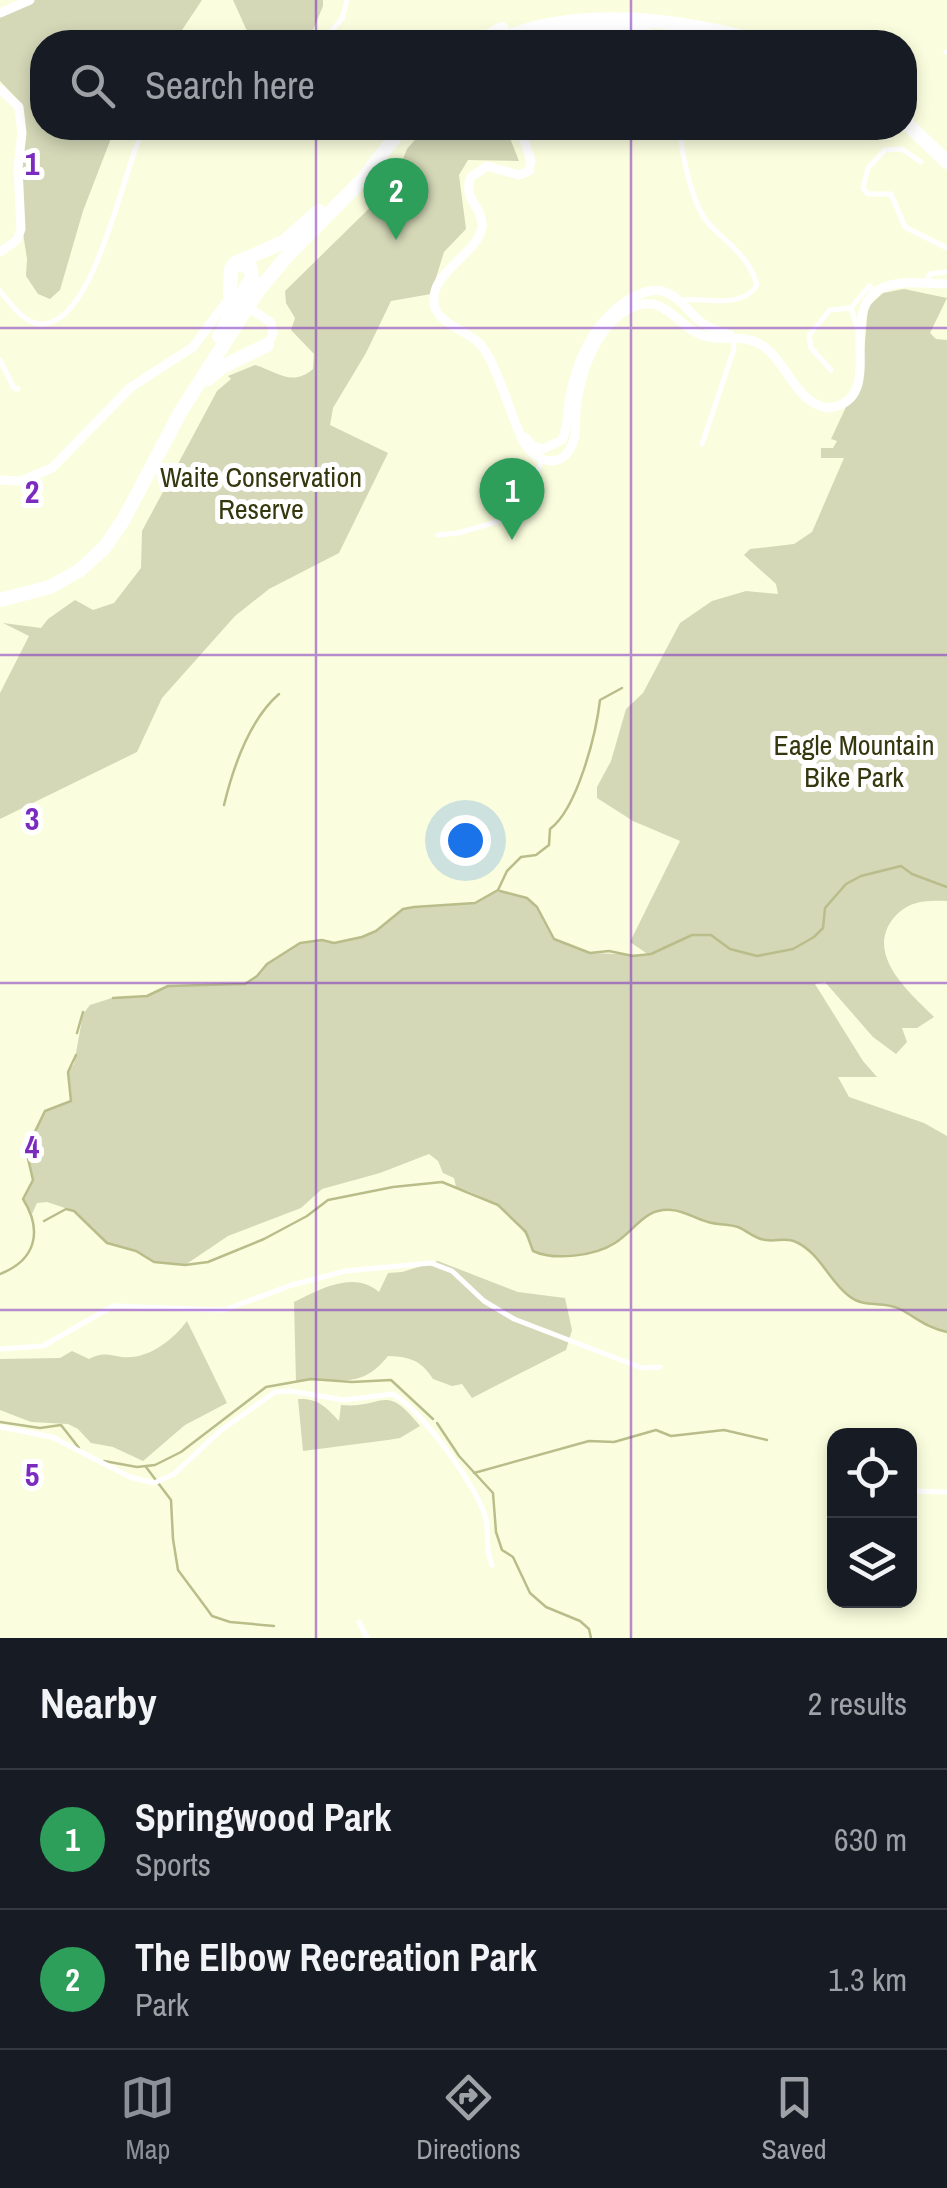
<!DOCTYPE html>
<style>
:root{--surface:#171b24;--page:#242831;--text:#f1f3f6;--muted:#9ea1a6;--line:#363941;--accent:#8c9099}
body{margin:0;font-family:"Archivo Narrow",sans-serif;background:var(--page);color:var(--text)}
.controls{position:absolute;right:30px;bottom:30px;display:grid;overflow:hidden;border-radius:20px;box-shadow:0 5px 15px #0003}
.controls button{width:90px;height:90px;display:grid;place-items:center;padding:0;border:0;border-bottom:2px solid var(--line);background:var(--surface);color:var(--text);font:50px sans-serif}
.you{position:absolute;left:465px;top:840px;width:35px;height:35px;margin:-25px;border:8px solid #fff;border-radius:50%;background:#1a73e8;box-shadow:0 0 0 15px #1a73e833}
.badge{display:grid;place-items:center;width:65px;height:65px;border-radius:50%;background:var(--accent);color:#fff;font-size:32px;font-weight:700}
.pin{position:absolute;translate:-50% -82px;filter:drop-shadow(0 2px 5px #0008)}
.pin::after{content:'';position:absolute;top:52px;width:35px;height:30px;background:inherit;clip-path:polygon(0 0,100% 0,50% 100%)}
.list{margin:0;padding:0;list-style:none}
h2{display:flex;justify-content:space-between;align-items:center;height:130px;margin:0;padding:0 40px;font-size:42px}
h2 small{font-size:32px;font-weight:400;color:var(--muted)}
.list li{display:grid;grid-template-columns:65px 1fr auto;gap:30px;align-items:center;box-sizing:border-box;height:140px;padding:0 40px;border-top:2px solid var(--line)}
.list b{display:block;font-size:38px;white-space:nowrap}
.list p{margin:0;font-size:32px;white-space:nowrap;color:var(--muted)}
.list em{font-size:32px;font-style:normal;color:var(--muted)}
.icon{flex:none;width:55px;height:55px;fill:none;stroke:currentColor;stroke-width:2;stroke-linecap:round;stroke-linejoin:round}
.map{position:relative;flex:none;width:947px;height:1638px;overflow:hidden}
.search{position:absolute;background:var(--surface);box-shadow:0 5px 15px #0003;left:30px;right:30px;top:30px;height:110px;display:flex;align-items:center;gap:25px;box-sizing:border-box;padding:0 35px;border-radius:40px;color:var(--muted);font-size:38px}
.sheet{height:410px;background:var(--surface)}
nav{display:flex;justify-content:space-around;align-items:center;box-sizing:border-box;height:140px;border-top:2px solid var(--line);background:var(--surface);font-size:28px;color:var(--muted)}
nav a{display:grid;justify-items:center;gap:5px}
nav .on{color:var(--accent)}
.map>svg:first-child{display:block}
</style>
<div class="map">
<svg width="947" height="1638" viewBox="0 0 947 1638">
<rect width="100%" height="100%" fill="#fbfede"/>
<!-- green -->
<g fill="#d4d8b7">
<polygon points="30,0 202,0 174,42 42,42 42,128 115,128 83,211 60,290 50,299 38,294 26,276 27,259 23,233 19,101 0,81 0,13"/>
<polygon points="233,0 323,0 323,6 308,42 252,42"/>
<path d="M425,128H506L519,161L468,160L459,175L466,229L444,252L431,294L391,301L366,353L333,408L330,425L388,453L339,553L269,589L235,616L162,698L137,752L0,819V693L29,636L3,623L41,628L48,619L75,600L93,610L114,603L141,568L142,531L217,391L231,379L228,376L255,365C278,372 292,387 313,369L314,354L291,330L295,318L286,303L285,291L392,186L407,149Z"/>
<path d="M904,289L947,298L930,333L936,339L947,340V901C924,900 907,901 892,920C866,956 910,993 934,1017L917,1028H902L907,1042L896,1054L873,1037L825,982L815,984L863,1061L877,1077H838L849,1097L924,1123L947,1136V1332C926,1329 917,1318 900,1309C882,1300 865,1309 849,1296C829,1281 820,1253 796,1242C786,1237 776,1242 766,1240C754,1239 748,1231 738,1227C729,1224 718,1225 708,1222C696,1219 685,1211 672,1210C644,1207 635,1231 615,1243C595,1256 554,1261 533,1251C520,1215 491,1198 456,1187L454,1178L443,1173L438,1161L429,1154L380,1173L322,1189L301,1208L228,1236L185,1265L154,1262L136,1251L107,1243L74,1211L47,1202L37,1203L32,1214L23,1199L33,1180L26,1150L45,1111L71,1101L68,1072L74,1064L83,1014L90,1005L115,997L147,996L168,986L245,984L257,976L267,964L300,943L322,940L334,943L362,937L376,931L403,909L475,903L498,890L527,898L537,907L554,939L589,953L649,955L630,942L680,841L633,821L597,798V787L611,761L626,709L643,693L680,623L712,601L746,591L778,594L776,584L744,555L750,549L794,544L812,532L844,458H821V448H833L837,441L831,439L846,407L861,388L868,307L883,293Z"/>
<path d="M438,1261L518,1292L565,1298L572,1330L566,1350L472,1398L462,1384L452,1386L433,1379C421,1360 410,1357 388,1356C359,1393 335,1375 296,1382L294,1302C320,1289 354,1270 379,1292L388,1273L402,1272Z"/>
<path d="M187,1321L227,1403L185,1425L143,1461L113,1447L91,1443L78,1429L68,1424L31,1422L0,1410V1359L60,1358L72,1351L89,1359C104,1352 107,1355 122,1357C148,1360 173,1340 187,1321Z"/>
<path d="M298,1399C319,1398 327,1408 339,1421L341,1405C384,1409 384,1381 420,1426L400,1438L388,1440L303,1451Z"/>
</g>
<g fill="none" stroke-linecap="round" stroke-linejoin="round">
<!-- stream -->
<g stroke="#b9bd8a" stroke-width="2.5">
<path d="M224,805C233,768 249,720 279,694"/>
<polyline points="500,891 527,898 537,907 554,939 590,953 609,951 633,956 651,954 692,935 711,935 730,949 757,956 793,949 814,937 823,928 825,908 846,884 861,876 901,866 912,874 947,887"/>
<path d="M113,998L147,996L168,986L245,984L257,976L267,964L300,943L322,940L334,943L362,937L376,931L403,909L414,907L475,903L498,890L507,871L521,857L536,855L549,845L550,829C577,809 596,735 600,700L622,688"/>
<polyline points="77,1033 83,1012"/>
<path d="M44,1221L66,1209L74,1211L107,1243L136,1251L154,1262L185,1265L208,1262L264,1239L307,1216L328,1200L393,1187L442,1182L498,1205L526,1232L533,1251C554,1261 595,1256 615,1243C635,1231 644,1207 672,1210C685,1211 696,1219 708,1222C718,1225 729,1224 738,1227C748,1231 754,1239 766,1240C776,1242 786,1237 796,1242C820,1253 829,1281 849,1296C865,1309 882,1300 900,1309C917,1318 927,1328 947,1332"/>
<path d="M0,1274C36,1260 43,1231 23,1199L33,1180L26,1150L45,1111L71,1101L68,1072L76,1055"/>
<polyline points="0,1422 40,1428 61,1425 79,1448"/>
<polyline points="437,1423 459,1456 493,1493 496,1532 502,1550 513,1557 530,1593 546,1607 580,1621 589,1629 591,1638"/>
<polyline points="104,1461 137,1467 155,1465 181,1452 266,1387 311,1379 352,1382 391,1380 433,1419"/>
<polyline points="146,1467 171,1500 173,1539 178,1570 207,1609 212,1616 230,1622 274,1626"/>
<polyline points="474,1473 589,1441 614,1442 656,1430 671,1436 724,1430 767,1440"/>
</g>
<!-- street -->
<g stroke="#fff" stroke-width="5">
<polyline points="205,42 211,37 219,42"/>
<polyline points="321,42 342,19 347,0"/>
<polyline points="946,52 947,52"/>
<path d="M680,128C681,152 692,206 709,224C728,244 749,256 757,285C741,310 706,297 682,300"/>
<polyline points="921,162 902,149 885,150 868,168 863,188 868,194 891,194 905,227 947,248"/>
<polyline points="925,284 930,274 947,272"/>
<path d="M0,291C10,303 25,325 42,324C96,323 123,167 144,128"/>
<polyline points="857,327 851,308 869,286 876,292"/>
<polyline points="0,360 14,388 18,389"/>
<polyline points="831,370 811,348 809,335 830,310 851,308"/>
<polyline points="702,444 734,349 731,333"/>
<polyline points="438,535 458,533 520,515 542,460"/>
<polyline points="0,1349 43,1346 113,1306 224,1310 292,1285 345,1271 431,1263 452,1271 484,1301 514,1319 642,1368 660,1367"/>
<path d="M0,1427L52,1437L130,1477L154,1483L174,1474L220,1431L275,1392L290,1391L344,1400L393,1394C420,1408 479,1489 486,1519C489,1534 485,1550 492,1565"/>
<polyline points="910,1491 947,1492"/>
<polyline points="359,1622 367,1638"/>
</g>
<!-- secondary -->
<g stroke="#fff" stroke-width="9">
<polyline points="0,13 30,0"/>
<polyline points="576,42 615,42"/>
<polyline points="0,89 19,107 22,133 18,168 21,229 17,240 0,252"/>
<path d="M520,128L531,161L529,171L519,175L487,166L471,177C461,199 484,207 482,227C478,250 445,266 436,288C424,321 462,327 479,343C495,358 511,417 523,441C532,459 557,471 570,449C577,438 575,424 576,411C579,375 596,325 631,308C665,291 677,328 704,336C723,342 745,333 763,346C788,363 794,401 827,408C889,402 837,319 877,291C896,278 926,284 947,284"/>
<polyline points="244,304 271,323 273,334 267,345"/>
<path d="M525,437L533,446L543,449L562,440C568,428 567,416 569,402C575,363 592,325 625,302C636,295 649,288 662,291C688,298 691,327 726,333"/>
<polyline points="0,480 21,481 52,468 131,387 193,347 231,296"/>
</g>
<!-- highway -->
<g stroke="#fff" stroke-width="14">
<polyline points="564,32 640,32 650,36 652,42"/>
<polyline points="477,42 502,29"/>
<path d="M494,42C578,5 676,19 763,42"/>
<polyline points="904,121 947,162"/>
<polyline points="230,295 231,269 235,263 284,242 319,211"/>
<polyline points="219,336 252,277 250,266 238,265"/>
<polyline points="208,379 222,367 267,345"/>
<polyline points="0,600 50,587 80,570 105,547 124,519 181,411 258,291 288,255 362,180 402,128"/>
</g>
</g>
<!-- grid -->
<path fill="none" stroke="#7b2cbf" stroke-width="2.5" stroke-opacity="0.55" d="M316,0V42M631,0V42M316,128V1638M631,128V1638M0,328H947M0,655H947M0,983H947M0,1310H947"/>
<g text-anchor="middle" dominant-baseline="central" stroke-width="10" stroke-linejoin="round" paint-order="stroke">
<!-- park labels -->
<g font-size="28" fill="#35370e" stroke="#fff">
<text x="261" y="477">Waite Conservation<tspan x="261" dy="32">Reserve</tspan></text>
<text x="854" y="745">Eagle Mountain<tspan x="854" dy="32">Bike Park</tspan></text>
</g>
</g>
<g font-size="32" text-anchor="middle" font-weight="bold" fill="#7b2cbf" stroke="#fff" stroke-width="10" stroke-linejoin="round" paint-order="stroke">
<text x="32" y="175">1</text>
<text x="32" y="503">2</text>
<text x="32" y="830">3</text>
<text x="32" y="1158">4</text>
<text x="32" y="1486">5</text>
</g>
</svg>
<div class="controls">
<button><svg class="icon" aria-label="locate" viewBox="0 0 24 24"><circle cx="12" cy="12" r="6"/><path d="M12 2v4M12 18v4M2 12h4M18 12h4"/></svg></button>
<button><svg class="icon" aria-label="layers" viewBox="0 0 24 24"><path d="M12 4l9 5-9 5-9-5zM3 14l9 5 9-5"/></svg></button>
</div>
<div class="you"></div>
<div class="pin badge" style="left:512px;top:540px;background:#2e9e5b">1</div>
<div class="pin badge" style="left:396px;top:240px;background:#2e9e5b">2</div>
<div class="search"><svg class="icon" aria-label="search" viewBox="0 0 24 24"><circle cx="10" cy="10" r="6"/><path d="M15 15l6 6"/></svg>Search here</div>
</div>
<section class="sheet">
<h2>Nearby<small>2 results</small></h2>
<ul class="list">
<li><span class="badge" style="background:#2e9e5b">1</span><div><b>Springwood Park</b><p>Sports</p></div><em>630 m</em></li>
<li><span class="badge" style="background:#2e9e5b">2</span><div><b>The Elbow Recreation Park</b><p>Park</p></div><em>1.3 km</em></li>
</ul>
</section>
<nav>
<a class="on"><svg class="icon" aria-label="map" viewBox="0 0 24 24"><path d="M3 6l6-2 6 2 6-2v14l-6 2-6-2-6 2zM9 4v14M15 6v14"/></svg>Map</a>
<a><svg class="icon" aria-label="directions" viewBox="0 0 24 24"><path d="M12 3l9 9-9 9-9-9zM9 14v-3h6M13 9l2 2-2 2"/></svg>Directions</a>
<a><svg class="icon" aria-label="saved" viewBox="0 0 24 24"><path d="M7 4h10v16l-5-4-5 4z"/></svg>Saved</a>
</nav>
